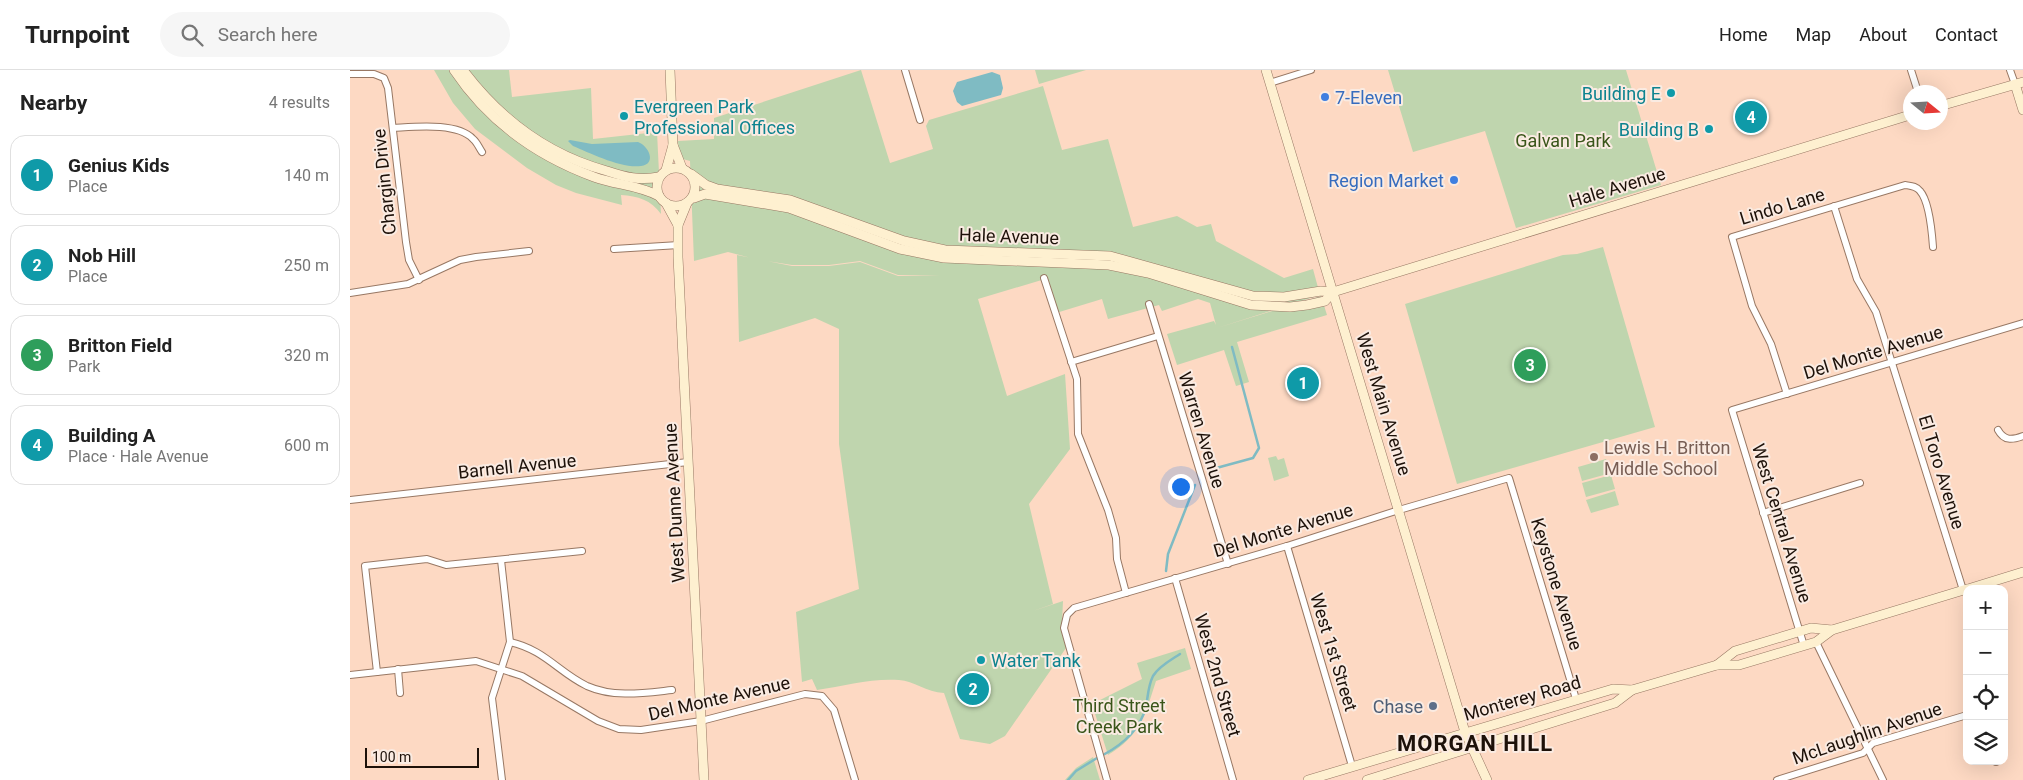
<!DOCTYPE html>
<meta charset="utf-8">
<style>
:root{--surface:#fff;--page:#f6f6f6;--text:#222;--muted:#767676;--line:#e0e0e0;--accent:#111827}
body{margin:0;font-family:Roboto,sans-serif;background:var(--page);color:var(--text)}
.controls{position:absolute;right:15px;bottom:15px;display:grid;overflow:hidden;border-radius:10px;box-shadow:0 5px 20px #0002}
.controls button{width:45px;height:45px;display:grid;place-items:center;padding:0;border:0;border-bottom:1px solid var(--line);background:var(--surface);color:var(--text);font:25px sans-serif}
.compass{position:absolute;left:1553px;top:15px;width:45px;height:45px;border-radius:50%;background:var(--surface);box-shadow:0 5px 20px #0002;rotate:108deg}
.scale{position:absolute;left:15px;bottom:12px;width:114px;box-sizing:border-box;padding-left:5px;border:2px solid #1d1109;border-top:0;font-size:14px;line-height:18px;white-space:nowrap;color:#1d1109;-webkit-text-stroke:4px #faebe2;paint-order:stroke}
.you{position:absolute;left:830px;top:416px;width:18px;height:18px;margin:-12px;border:4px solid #fff;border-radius:50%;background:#1a73e8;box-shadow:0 0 0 8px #1a73e833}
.badge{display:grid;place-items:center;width:32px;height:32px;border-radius:50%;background:var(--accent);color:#fff;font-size:16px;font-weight:700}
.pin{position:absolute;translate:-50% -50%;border:2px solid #fff;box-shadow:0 1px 5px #0006}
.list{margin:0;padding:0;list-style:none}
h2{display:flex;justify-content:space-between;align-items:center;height:65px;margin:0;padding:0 20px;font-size:21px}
h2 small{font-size:16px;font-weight:400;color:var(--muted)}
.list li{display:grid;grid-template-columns:32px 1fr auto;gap:15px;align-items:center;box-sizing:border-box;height:80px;margin:0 10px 10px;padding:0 10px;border:1px solid var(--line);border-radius:15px}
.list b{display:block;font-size:19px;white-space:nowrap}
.list p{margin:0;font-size:16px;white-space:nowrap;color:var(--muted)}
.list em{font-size:16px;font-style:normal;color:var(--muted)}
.icon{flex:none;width:28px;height:28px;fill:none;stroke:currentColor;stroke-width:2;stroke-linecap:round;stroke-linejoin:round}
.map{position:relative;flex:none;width:1673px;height:710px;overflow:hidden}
header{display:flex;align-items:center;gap:30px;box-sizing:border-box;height:70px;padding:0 25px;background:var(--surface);border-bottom:1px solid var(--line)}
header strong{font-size:24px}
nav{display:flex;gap:28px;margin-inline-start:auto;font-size:18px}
.search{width:350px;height:45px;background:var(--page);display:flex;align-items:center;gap:12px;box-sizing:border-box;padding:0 18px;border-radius:28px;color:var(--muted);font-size:19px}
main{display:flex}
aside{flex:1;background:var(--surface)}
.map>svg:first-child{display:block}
</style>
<header>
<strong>Turnpoint</strong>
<div class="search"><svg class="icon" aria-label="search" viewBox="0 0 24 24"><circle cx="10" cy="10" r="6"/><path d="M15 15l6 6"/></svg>Search here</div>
<nav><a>Home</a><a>Map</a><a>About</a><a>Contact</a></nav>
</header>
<main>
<aside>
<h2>Nearby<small>4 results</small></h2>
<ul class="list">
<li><span class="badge" style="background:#0f9aa8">1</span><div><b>Genius Kids</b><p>Place</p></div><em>140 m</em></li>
<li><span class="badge" style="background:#0f9aa8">2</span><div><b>Nob Hill</b><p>Place</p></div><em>250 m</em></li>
<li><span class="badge" style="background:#2e9e5b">3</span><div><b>Britton Field</b><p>Park</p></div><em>320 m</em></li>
<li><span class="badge" style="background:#0f9aa8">4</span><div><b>Building A</b><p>Place · Hale Avenue</p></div><em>600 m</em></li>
</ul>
</aside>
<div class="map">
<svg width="1673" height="710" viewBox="0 0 1673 710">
<rect width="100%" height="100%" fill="#fdd9c3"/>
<!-- green -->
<g fill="#bfd5ae">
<path d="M84,0H159L162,27L241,18L243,69L307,62L311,144C301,130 288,126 271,125L272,135L226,123L206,115L177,98L125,59L103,33Z"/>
<path d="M511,0L540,93L583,79L576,56L579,50L693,16L712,80L758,69L783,157L827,146L847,157L861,154L866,171L934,208L963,199L970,225L867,258L971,226L977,245L887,272L899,312L886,316L874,280L827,295L817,264L864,251L866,255L860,233L848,229L812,241L809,235L758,249L752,229L706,243L695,209L628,229L657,326L715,304L720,379L679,434L703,534L683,541L713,531L712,553L716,578L655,666L640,674L610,669L594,623C576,622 564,611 549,610C522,608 494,616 467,620L462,609L452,612L446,542L509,519L489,374V259L465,248L389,272L387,185L442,196H479L510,192L548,206L590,205H548L510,191L479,195H442L405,189L378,182L344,191L340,91L329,88L328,71L364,69V48Z"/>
<polygon points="685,0 736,0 689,14"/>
<polygon points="1038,0 1276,0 1311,115 1166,158 1135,61 1063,82"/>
<polygon points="1253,177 1305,357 1107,414 1055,234 1213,185 1227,184"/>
<polygon points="926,386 928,390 934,388 939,406 924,411 918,388"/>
<polygon points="1256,389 1261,403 1232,411 1228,397"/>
<polygon points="1261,405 1265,419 1236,427 1232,413"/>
<polygon points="1265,421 1269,435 1241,443 1236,430"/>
<path d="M835,578L841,599L806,611C795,645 791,665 758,685L742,634L792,609L787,593Z"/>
<polygon points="743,687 750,710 715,710 726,698"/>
</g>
<!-- water -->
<g fill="#7fbbc3">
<polygon points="642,2 650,5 653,18 651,25 612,36 607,32 603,21 607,12"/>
<path d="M220,70L242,74L288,72C299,76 307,94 291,96C272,99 240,83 223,76L218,71Z"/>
</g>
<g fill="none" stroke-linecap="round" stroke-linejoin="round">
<!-- stream -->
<g stroke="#7fbbc3" stroke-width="2.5">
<polyline points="859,400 903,388 909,378 882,277"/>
<polyline points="816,501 818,484 845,415"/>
<path d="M753,685C772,675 790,659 796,637C798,626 798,616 803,606C809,596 821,590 830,584"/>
<polyline points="718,710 726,701 747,688"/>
</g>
<!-- street casing -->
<g stroke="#987864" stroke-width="8">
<g id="street">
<polyline points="555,0 570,50"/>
<polyline points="1561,0 1568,22"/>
<polyline points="1660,0 1665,14"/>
<polyline points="0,4 24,4 34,8 38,18 56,172 59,190 69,210"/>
<polyline points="920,13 961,0"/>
<path d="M43,58C64,57 107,52 123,69C127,72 129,78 132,82"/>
<polyline points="1484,136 1507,209 1526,242 1613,520"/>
<polyline points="264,179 329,175"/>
<polyline points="694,208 727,309 728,364 758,440 766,468 767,489 776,523"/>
<polyline points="0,223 58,214 110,190 126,187 179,181"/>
<polyline points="799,234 878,494"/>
<polyline points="721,292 808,266"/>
<path d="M1437,324L1421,274L1402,236L1382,167L1555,115C1561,116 1566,116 1570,121C1579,131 1582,163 1583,177"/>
<path d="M1648,360C1654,371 1662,370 1673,366"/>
<polyline points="0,430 338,392"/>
<polyline points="1413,443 1510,413"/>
<polyline points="937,476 1002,696"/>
<polyline points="151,490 160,572 142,628 152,710"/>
<polyline points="825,508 883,710"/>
<path d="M160,572C195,580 208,602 237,616C264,628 294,623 322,620"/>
<polyline points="1466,572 1533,710"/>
<polyline points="1454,576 1382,340 1673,253"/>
<polyline points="48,599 50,623"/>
<polyline points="27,602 15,496 77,489 96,495 232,481"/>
<polyline points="0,605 126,591 172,606 248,651 269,659 291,660 351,651 455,624 472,626 484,640 505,710"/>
<polyline points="1646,691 1646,692"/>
<polyline points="757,710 714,558 717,545 724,538 937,476 1049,440 1159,408 1226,629"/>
<polyline points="1427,710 1513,683 1523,673 1617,645"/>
</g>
</g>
<!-- secondary casing -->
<g stroke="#987864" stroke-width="10">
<g id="secondary">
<path d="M104,0C138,51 187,86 244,107C266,115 288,115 309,126"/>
<path d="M113,0C150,49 198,85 257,101C275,107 290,111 309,107"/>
<polyline points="320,0 323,75 332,98"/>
<polyline points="916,0 1115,662 1137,710"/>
<polyline points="1665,14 1673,40"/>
<polyline points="1590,36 1673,12"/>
<circle cx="326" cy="117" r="19"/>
<polyline points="316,100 323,75"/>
<polyline points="341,104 356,115 367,119 440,130 554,171 595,180 760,186 903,226 934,227 971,221 983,222 1560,45"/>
<polyline points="344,128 355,124 439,138 550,179 594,188 759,195 798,203 901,235 940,237 957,235 975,231 983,222"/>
<polyline points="316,133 328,155"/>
<polyline points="337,133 328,155 328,187 354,710"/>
<polyline points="1618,519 1673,502"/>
<polyline points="1367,595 1385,581 1461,558 1482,560"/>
<polyline points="958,710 1263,619 1282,620 1367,595 1389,595 1466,572 1482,560 1617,519"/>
<polyline points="1017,710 1265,633 1282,620"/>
</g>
</g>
<!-- street -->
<use href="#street" stroke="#fff" stroke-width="6"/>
<!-- secondary -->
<use href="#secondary" stroke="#fef0d0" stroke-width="9"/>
</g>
<!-- markers -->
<g fill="#0f9aa8" stroke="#faebe2" stroke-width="2">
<circle cx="1321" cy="23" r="5"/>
<circle cx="274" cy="46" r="5"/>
<circle cx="1359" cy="59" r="5"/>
<circle cx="631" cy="590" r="5"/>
</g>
<g fill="#3f7fe0" stroke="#faebe2" stroke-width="2">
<circle cx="975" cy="27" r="5"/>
<circle cx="1104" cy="110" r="5"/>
</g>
<circle fill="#8d6e63" stroke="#faebe2" stroke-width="2" cx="1244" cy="387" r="5"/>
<circle fill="#5c6f8a" stroke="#faebe2" stroke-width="2" cx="1083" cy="636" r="5"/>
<g text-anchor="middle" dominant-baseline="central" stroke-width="4" stroke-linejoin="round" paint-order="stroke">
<!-- culture labels -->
<g font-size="18" fill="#0d838f" stroke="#faebe2" text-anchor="end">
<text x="1311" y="23">Building E</text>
<text x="284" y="36" text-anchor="start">Evergreen Park<tspan x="284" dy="21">Professional Offices</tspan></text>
<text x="1349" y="59">Building B</text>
<text x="641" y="590" text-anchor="start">Water Tank</text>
</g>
<!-- shop labels -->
<g font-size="18" fill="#366cbe" stroke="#faebe2" text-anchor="start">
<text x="985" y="27">7-Eleven</text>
<text x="1094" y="110" text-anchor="end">Region Market</text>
</g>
<!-- park labels -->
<g font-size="18" fill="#395519" stroke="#faebe2">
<text x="1213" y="70">Galvan Park</text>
<text x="769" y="635">Third Street<tspan x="769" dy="21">Creek Park</tspan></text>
</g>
<!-- street labels -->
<g font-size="18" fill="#1d1109" stroke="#faebe2">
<text transform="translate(34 112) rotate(-96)">Chargin Drive</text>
<text transform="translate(1267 117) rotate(-17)">Hale Avenue</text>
<text transform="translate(1432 136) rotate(-17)">Lindo Lane</text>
<text transform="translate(659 166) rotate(2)">Hale Avenue</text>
<text transform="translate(1523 282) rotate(-17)">Del Monte Avenue</text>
<text transform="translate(1034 334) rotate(73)">West Main Avenue</text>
<text transform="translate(852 360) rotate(73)">Warren Avenue</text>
<text transform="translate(167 396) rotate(-6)">Barnell Avenue</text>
<text transform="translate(1592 402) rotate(73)">El Toro Avenue</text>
<text transform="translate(324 433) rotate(-93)">West Dunne Avenue</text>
<text transform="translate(1432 453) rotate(73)">West Central Avenue</text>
<text transform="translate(933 460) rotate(-17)">Del Monte Avenue</text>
<text transform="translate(1207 514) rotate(73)">Keystone Avenue</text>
<text transform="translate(984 582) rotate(73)">West 1st Street</text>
<text transform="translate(868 605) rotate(74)">West 2nd Street</text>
<text transform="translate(369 628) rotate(-13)">Del Monte Avenue</text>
<text transform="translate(1172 628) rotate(-16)">Monterey Road</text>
<text transform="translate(1517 663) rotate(-19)">McLaughlin Avenue</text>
</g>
<!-- education labels -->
<g font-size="18" fill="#785e54" stroke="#faebe2" text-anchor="start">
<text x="1254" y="377">Lewis H. Britton<tspan x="1254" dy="21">Middle School</tspan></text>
</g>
<!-- service labels -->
<g font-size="18" fill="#4e5e75" stroke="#faebe2" text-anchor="end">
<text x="1073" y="636">Chase</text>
</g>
<!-- district labels -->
<g font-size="22" font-weight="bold" letter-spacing="1" fill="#1d1109" stroke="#faebe2">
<text x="1125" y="673">MORGAN HILL</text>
</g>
</g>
</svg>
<div class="controls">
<button>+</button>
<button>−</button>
<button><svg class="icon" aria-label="locate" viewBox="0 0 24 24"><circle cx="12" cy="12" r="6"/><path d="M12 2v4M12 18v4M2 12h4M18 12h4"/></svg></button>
<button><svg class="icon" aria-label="layers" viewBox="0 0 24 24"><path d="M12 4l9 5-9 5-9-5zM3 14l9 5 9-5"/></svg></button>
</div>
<svg class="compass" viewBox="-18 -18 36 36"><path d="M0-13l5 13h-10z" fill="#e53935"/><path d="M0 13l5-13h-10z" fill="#767676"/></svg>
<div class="scale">100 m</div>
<div class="you"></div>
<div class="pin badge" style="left:953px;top:313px;background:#0f9aa8">1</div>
<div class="pin badge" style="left:623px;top:619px;background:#0f9aa8">2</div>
<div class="pin badge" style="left:1180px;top:295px;background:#2e9e5b">3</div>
<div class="pin badge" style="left:1401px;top:47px;background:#0f9aa8">4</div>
</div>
</main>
